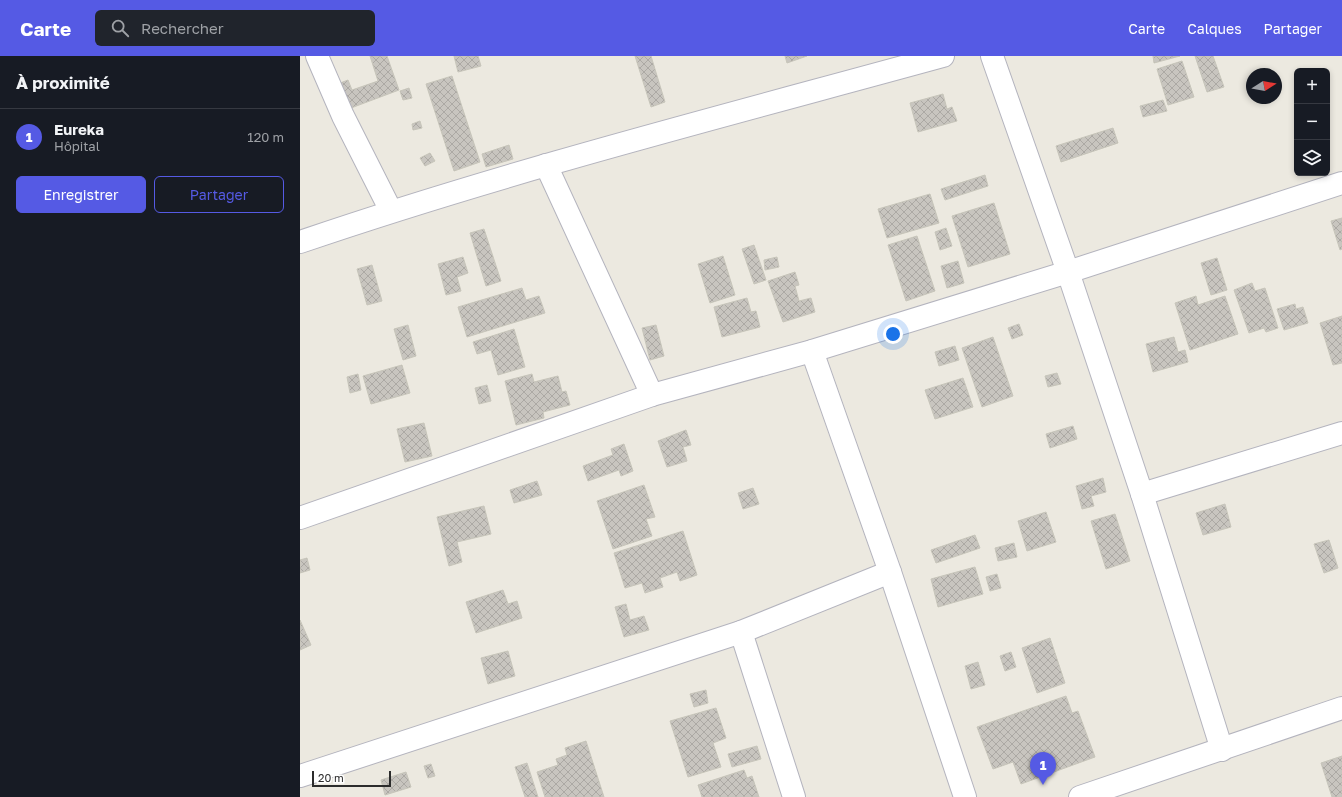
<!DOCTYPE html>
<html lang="fr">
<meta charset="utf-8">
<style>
:root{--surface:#171b24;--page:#20242c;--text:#f1f3f6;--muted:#9ea1a6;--line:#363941;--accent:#555ae4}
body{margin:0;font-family:"Golos Text",sans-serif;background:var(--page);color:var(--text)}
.controls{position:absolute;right:12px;top:12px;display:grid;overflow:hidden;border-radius:6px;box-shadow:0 2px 6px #0003}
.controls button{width:36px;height:36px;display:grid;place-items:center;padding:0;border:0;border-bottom:1px solid var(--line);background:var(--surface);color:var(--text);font:20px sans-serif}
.compass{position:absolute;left:946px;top:12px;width:36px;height:36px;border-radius:50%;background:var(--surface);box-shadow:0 2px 6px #0003;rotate:79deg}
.scale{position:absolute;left:12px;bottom:10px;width:79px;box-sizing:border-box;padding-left:4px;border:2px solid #2c2c2c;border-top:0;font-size:11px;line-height:14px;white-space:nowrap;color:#2c2c2c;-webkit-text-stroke:3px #fff;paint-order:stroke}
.you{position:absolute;left:593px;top:278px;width:14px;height:14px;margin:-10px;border:3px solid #fff;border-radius:50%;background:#1a73e8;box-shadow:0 0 0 6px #1a73e833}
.badge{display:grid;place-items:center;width:26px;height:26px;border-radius:50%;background:var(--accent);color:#fff;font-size:13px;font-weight:700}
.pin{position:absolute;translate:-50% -33px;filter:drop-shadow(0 1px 2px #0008)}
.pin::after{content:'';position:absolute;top:21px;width:14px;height:12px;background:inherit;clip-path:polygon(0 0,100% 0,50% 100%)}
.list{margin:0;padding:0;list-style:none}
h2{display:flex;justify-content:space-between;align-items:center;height:52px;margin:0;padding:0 16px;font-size:17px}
h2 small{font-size:13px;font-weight:400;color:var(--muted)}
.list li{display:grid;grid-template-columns:26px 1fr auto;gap:12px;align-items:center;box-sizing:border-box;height:56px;padding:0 16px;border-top:1px solid var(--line)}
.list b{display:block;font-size:15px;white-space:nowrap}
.list p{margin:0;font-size:13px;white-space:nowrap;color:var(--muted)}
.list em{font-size:13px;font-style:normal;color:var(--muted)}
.actions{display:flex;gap:8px;padding:12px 16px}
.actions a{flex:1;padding:9px 0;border:1px solid var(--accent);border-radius:6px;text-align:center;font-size:14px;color:var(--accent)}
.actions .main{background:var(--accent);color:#fff}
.icon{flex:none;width:22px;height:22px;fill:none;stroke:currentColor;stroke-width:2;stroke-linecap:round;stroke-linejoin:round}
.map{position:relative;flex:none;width:1042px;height:741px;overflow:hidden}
header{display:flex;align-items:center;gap:24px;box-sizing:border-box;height:56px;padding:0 20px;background:var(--accent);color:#fff}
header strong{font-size:19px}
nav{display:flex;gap:22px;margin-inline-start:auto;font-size:14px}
.search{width:280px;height:36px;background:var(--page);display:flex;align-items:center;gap:10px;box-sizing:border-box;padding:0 14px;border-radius:6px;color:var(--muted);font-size:15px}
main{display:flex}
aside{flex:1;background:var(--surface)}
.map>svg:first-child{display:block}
</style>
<header>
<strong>Carte</strong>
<div class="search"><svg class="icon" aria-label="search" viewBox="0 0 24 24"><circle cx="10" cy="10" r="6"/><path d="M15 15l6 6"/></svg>Rechercher</div>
<nav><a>Carte</a><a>Calques</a><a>Partager</a></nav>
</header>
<main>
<aside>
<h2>À proximité<small></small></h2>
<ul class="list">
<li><span class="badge">1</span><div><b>Eureka</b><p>Hôpital</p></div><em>120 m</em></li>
</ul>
<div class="actions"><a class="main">Enregistrer</a><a>Partager</a></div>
</aside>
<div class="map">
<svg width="1042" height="741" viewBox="0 0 1042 741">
<defs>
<pattern id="building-cross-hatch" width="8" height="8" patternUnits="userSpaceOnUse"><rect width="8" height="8" fill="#c8c5bf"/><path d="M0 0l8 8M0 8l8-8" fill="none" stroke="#aca9a4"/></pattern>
</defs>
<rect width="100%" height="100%" fill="#ece9e0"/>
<!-- building -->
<g fill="url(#building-cross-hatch)" stroke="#c7c5ba">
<polygon points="70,0 87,0 99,34 51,52 35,29 48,24 52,34 78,25"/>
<polygon points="154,0 178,0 181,10 158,16"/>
<polygon points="335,0 351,0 365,46 351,51"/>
<polygon points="485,0 507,0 487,7"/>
<polygon points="853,0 880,0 854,7"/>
<polygon points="895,0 913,0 924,31 907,36"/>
<polygon points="882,5 894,41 868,49 857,13"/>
<polygon points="152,20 180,106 154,115 126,28"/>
<polygon points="109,32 112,42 103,44 100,35"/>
<polygon points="643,38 647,53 652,51 657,65 618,76 610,47"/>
<polygon points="863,44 867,55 843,61 840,50"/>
<polygon points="120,65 122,72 113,74 112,68"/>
<polygon points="813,72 818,87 761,106 756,90"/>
<polygon points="209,89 213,103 186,111 182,98"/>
<polygon points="130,97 135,105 125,110 120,102"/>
<polygon points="685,119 688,130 645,144 641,133"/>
<polygon points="630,138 639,167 587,182 578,153"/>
<polygon points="694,147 710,198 668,211 652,160"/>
<polygon points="1042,162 1042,193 1040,194 1031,165"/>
<polygon points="646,172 652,190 640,194 635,176"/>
<polygon points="184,173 201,225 186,230 170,177"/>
<polygon points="617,180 635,235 606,245 588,189"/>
<polygon points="454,189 466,224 454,228 442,193"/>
<polygon points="423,200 435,239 410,247 398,208"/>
<polygon points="163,201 168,217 157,221 161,235 146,239 138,208"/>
<polygon points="477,201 479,211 465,214 464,204"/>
<polygon points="917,202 927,234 911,239 901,207"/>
<polygon points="658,205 664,227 647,232 641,210"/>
<polygon points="72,209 82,245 67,249 57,213"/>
<polygon points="495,216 499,229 495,230 499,245 511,242 515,256 483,266 468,225"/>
<polygon points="952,227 955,235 965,232 978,272 966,276 964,272 949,277 934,234"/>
<polygon points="222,232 226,244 239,240 245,257 167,281 158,251"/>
<polygon points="896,240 898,249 925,240 938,278 890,294 875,247"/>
<polygon points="447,242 451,256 456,255 460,271 422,281 414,251"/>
<polygon points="995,248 996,253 1003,251 1008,267 984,274 977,253"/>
<polygon points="1042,260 1042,307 1033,309 1020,267"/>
<polygon points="719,268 723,279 712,283 708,272"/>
<polygon points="108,269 116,300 103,304 94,273"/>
<polygon points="356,269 364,300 350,304 342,272"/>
<polygon points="214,273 225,311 198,319 191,294 177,298 173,286"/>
<polygon points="693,281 713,340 682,351 662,292"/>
<polygon points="874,281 878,296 885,294 888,306 853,316 846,288"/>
<polygon points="655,290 659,304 639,310 635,296"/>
<polygon points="102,309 110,337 71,348 63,320"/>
<polygon points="757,317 761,328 748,331 745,320"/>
<polygon points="58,318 61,334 50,337 47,321"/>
<polygon points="232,318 234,326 258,320 262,336 266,335 270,349 243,356 244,362 216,369 205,325"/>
<polygon points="663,322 673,351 635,363 625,334"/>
<polygon points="187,329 191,345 179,348 175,332"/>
<polygon points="124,367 132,400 105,406 97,373"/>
<polygon points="773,370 777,383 750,392 746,378"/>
<polygon points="386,374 391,389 383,391 387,405 367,411 358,385"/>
<polygon points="324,388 333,415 321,420 319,414 288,425 283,410 313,399 311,393"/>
<polygon points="803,422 806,436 791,440 794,450 782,453 776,430"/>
<polygon points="237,425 242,439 214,447 210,434"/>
<polygon points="344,429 355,461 346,463 352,480 313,493 297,445"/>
<polygon points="453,432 459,448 443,453 438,437"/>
<polygon points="925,448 931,471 903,479 896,457"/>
<polygon points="184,450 191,478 157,486 162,506 149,510 137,461"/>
<polygon points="746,456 756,486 727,495 718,465"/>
<polygon points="815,458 830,505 806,513 791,465"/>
<polygon points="383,475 397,519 380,525 377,516 360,522 363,531 345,537 342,527 325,532 314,497"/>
<polygon points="675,479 680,492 636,507 631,494"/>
<polygon points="1029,484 1038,512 1024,517 1014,488"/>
<polygon points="714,487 717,501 698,505 695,492"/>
<polygon points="7,502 10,514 0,517 0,504"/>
<polygon points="675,511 683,538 638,551 631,523"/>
<polygon points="697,518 701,532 690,535 686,521"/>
<polygon points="203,534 208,548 217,545 222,562 176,577 166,546"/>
<polygon points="326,548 330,564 344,560 349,574 324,581 315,551"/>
<polygon points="0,564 11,589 0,594"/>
<polygon points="750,582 765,627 737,637 722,592"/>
<polygon points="208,595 215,620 188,628 181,602"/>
<polygon points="711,596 716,611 705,615 700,600"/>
<polygon points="678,606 685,629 671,633 665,610"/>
<polygon points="406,634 408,647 394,651 390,638"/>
<polygon points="766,640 772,657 778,655 795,701 721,728 713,706 693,713 677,671"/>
<polygon points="416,652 426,682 413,687 421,711 388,721 370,665"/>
<polygon points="286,685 304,741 245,741 237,716 258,709 256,703 267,699 265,692"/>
<polygon points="457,690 461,703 432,711 428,698"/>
<polygon points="1042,700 1042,741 1032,741 1021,707"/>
<polygon points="227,707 238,741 225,741 215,711"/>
<polygon points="131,708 135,720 128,722 124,710"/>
<polygon points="444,714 447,722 452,720 459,741 402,741 398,729"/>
<polygon points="106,716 111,731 85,739 81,724"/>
</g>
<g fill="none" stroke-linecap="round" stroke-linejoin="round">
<!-- minor casing -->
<g stroke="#b4b4be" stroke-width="24">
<g id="minor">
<polyline points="17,0 43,60 91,155"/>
<polyline points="692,0 768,216 842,438 922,694"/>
<polyline points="246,109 352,339"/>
<path d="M0,186C211,114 428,59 643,0"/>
<polyline points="512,295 590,516 665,741"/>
<polyline points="842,438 1042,377"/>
<polyline points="0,462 352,339 512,295 768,216 1042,127"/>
<polyline points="441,576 494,741"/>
<polyline points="0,720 441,576 590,516"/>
<polyline points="780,741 1042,652"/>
</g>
</g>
<!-- minor -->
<use href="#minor" stroke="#fff" stroke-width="22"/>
</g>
</svg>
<div class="controls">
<button>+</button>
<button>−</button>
<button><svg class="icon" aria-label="layers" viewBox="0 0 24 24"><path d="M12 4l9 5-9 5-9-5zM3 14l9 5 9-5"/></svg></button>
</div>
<svg class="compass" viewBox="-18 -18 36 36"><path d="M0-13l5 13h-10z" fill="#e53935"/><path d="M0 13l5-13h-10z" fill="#9ea1a6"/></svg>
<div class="scale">20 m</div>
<div class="you"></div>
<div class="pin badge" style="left:743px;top:729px">1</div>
</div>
</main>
